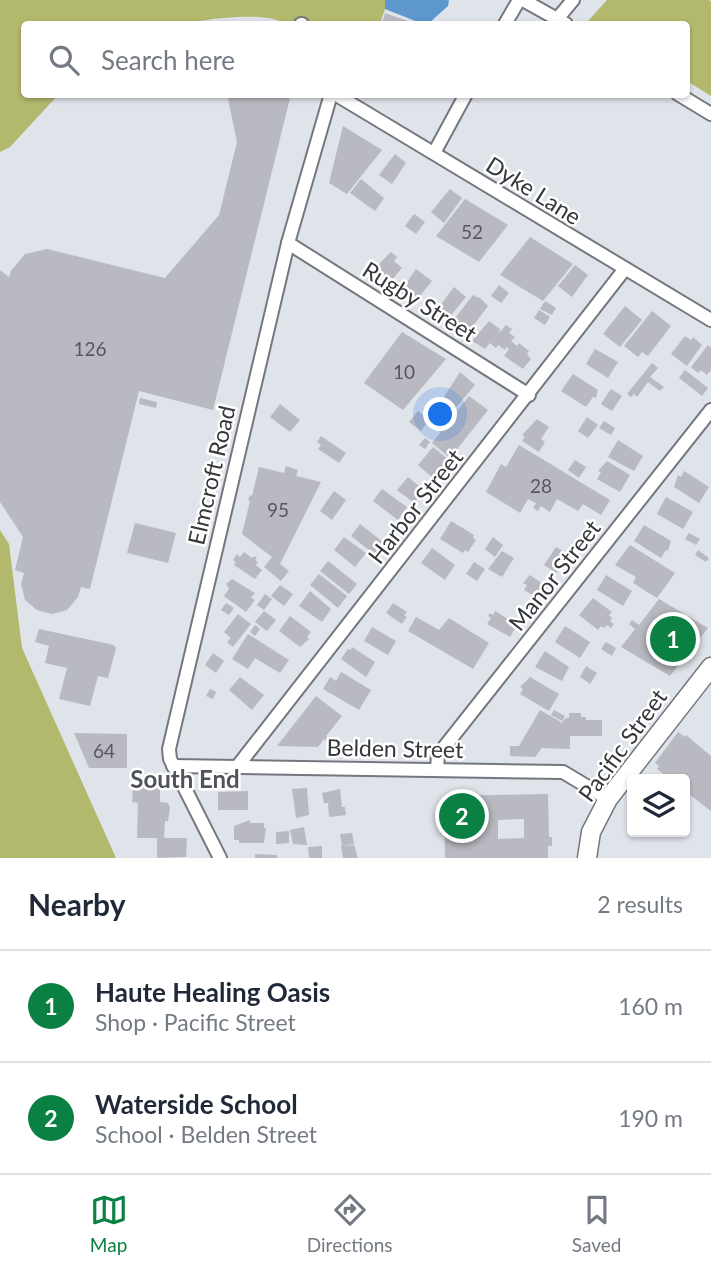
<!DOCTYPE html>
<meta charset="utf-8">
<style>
:root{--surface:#fff;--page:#f2f2f3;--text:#1f2937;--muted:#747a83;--line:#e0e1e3;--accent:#0b8043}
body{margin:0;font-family:Lato,sans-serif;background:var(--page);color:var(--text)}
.controls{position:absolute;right:21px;bottom:21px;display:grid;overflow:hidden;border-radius:7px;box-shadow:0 2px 5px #0004}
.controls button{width:63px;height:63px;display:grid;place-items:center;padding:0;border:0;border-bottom:2px solid var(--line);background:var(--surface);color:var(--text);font:35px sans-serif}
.you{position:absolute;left:441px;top:415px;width:24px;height:24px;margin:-18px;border:5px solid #fff;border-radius:50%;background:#1a73e8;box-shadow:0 0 0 10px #1a73e833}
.badge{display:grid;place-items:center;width:46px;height:46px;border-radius:50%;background:var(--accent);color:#fff;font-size:23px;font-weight:700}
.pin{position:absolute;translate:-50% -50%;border:4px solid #fff;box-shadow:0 2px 7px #0006}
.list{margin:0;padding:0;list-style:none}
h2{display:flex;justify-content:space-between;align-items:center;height:91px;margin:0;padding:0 28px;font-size:30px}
h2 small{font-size:23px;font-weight:400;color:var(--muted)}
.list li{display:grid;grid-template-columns:46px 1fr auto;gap:21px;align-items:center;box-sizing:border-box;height:112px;padding:0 28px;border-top:2px solid var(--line)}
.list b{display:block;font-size:26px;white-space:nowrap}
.list p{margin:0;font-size:23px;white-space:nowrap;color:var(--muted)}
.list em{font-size:23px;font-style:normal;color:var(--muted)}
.icon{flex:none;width:38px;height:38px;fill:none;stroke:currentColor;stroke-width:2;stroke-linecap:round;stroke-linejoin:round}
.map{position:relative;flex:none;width:711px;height:858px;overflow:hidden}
.search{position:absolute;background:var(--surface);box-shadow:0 2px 5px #0004;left:21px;right:21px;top:21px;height:77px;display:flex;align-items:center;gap:18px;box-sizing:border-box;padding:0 24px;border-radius:7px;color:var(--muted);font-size:26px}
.sheet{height:315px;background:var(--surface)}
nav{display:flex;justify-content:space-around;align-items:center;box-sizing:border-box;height:98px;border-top:2px solid var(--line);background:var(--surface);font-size:19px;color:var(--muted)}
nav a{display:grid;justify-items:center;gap:4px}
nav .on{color:var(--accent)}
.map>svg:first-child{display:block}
</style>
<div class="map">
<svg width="711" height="858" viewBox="0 0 711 858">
<rect width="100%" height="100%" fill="#dfe3ea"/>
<!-- green -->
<g fill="#b3b96c">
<path d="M0,0H385V9L380,24H285C268,11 207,18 187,24H24V94L58,95L10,147L0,152Z"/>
<polygon points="607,0 709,0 711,2 711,96 687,81 686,24 593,24 588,21"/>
<polygon points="0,530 9,544 22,648 116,858 0,858"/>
</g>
<!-- water -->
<polygon fill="#5d97cd" points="385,0 449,0 448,6 428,24 423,24 385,9"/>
<!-- building -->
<g fill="#b9b9c1" fill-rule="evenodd">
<polygon points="385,13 416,24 382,24"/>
<polygon points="227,94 291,94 213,410 139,391 90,589 81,587 78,597 67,610 52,614 37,610 25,600 21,584 24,573 15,570 23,537 0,502 0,270 9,277 11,271 25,254 47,249 165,278 219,215 237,142"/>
<polygon points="343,126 382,150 347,194 329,183"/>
<polygon points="395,154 406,163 392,184 379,175"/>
<polygon points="361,179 384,198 375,211 350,193"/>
<polygon points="450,189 462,198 444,223 431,212"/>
<polygon points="465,199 508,225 479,262 436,236"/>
<polygon points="414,214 425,222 416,234 405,226"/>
<polygon points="530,237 573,264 543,301 500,275"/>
<polygon points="391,252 397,257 394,261 402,268 391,281 375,268"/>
<polygon points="575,265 588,275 572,297 558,286"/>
<polygon points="416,269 432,281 414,303 400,292"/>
<polygon points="499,285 509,293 501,303 491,296"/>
<polygon points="454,287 466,297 447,320 436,311"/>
<polygon points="473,295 478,298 479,297 488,306 467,334 452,322"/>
<polygon points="545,301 556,308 552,315 540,309"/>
<polygon points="625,306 642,320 620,347 603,334"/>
<polygon points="539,310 550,317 545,325 534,318"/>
<polygon points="652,311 671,326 648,356 642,352 638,357 624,346"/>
<polygon points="489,321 500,329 499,333 506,325 512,329 509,333 515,337 511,341 517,346 519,343 529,351 527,354 531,359 523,369 504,356 509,349 506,347 505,350 498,345 496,348 490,343 485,349 472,341"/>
<polygon points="402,332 446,359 403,410 364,383"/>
<polygon points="685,336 691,340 693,337 702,345 687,366 671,354"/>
<polygon points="708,345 711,348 711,370 707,375 701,370 698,373 691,367"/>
<polygon points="595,349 618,362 608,378 586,364"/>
<polygon points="652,363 658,368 650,377 664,387 660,391 648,382 637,397 634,394 631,397 627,394"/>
<polygon points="685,370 708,388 702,396 679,378"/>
<polygon points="460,372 475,385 452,412 440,403"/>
<polygon points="573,374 598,390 596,398 593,397 586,407 561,391"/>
<polygon points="611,389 622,396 612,411 601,404"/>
<polygon points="469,396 488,410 450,458 432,443"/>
<polygon points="140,398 157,402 156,408 139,404"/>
<polygon points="280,404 300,420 290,432 270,417"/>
<polygon points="418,411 429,420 421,431 409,422"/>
<polygon points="587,417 598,425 588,438 578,431"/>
<polygon points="537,419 549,427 541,439 545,442 539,452 522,441 525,437 522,435"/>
<polygon points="604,421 615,428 611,435 599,428"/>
<polygon points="321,436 346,453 339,463 318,449 321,445 317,442"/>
<polygon points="425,438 430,442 425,449 419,445"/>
<polygon points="618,440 643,456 634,471 608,457"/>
<polygon points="519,445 610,500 601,515 583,504 578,511 557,499 550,512 541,506 538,511 533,508 536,503 528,499 520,513 486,492 501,464 506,467"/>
<polygon points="433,447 449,460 441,474 439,472 434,479 418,465"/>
<polygon points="575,460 586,467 579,478 568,470"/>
<polygon points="607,461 630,475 620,492 597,479 601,472 598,471"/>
<polygon points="286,466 298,470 296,476 321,482 280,564 289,571 281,581 264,567 272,557 242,534 250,501 248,500 250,495 252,496 259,467 284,473"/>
<polygon points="684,471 709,487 699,503 674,487 678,475 681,477"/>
<polygon points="408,477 424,490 414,503 397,490"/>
<polygon points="382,489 407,507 398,520 373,501"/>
<polygon points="334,491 346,500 332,520 320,511"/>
<polygon points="666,497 693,512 683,529 657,514"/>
<polygon points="451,521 474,535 473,538 476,540 468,552 465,550 463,553 440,539"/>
<polygon points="135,523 176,533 168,563 127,553"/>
<polygon points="360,524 383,542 374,554 351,536"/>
<polygon points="644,525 671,541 668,551 666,550 661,558 634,541"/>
<polygon points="689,533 700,539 696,545 685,539"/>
<polygon points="344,537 366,553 355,567 334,550"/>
<polygon points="493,537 503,545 495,557 485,549"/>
<polygon points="630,545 675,573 657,598 633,583 636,577 615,565"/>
<polygon points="556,547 569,555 556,573 544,565"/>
<polygon points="432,548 455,565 445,580 421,563"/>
<polygon points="698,550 709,558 706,562 695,555"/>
<polygon points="502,551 514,558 502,577 488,569"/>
<polygon points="244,552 252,558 254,556 257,558 255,560 258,562 256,565 262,570 255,579 234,565 236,562 233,560 237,554 240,557"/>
<polygon points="328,561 357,584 349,594 320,571"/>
<polygon points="474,562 485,569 477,581 466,574"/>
<polygon points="319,574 347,596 338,608 310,585"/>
<polygon points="530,575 547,587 544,596 541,595 539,599 524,590 527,585 523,583"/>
<polygon points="606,575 632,591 623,606 597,590"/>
<polygon points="232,579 255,593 251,598 255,600 246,612 224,596 229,589 226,584"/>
<polygon points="280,585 293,594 284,606 271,596"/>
<polygon points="310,591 331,609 322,622 299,606"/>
<polygon points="265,594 272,599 264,610 257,605"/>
<polygon points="593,598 612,612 609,615 612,618 610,621 614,624 611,628 607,625 604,628 601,626 598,630 579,615"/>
<polygon points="659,599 708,628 670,676 621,647 635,629 629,624 632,620 639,625"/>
<polygon points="226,603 234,608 229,615 221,610"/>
<polygon points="393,603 407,612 404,615 407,617 402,624 386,613"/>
<polygon points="264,611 276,620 267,631 255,622"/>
<polygon points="495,611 517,625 510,637 487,624 491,618 488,616 490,613 493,615"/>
<polygon points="238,614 251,624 233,647 227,642 231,638 224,632"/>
<polygon points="290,616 311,632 307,637 309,639 300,647 279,631"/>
<polygon points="416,617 439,630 449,618 489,643 473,669 408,631"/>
<polygon points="255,625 260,629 255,636 250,632"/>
<polygon points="565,626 590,642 580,658 555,642"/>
<polygon points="372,627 396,641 388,655 364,641"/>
<polygon points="39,629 114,645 116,648 108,678 98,676 90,706 59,699 67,668 45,663 49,646 35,642"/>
<polygon points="248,634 289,660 280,673 255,658 248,669 232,659"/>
<polygon points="606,642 616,648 612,656 601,649"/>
<polygon points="352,647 375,662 366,677 341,659 348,649 351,650"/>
<polygon points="545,651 569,667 562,681 535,667"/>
<polygon points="213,653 224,661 216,673 205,665"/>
<polygon points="586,666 597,673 590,684 580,677"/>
<polygon points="341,672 371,690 359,710 323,689 330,677 336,681"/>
<polygon points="240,677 264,695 252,710 229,690"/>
<polygon points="530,677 559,694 549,711 520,694 523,689 520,687"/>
<polygon points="210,689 216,692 213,699 206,696"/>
<polygon points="316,696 342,716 326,736 328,738 326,741 324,739 318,747 277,746"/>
<polygon points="540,710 561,722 560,724 566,718 569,718 569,713 581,713 581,717 586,717 586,720 602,720 602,736 570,736 570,749 542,748 535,757 510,756 510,746 519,746"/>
<polygon points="554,710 565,716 562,721 551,715"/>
<polygon points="678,732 685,737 686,735 711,756 711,811 685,791 685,779 670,779 657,769 659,766 655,763"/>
<polygon points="74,733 127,734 127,768 89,768"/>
<polygon points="133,784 160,785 160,802 168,803 170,808 168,821 165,821 164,838 187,838 186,857 157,858 157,838 137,838 138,803 132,802"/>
<polygon points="307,788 309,815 296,818 292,789"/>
<polygon points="340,789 342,807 345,807 346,815 329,817 328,803 324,803 322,793"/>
<polygon points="248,791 248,810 218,810 218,792"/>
<path d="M548,794L549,837H552V846H548V858H445L444,796ZM524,819V838L498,839V820Z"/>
<polygon points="250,820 250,823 264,823 264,828 266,828 264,843 239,843 239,840 234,840 234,826"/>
<polygon points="304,827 307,845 293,844 290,830"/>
<polygon points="289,831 289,843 276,844 276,832"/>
<polygon points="352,833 354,844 342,846 340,834"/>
<polygon points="354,845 358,858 343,858 341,846"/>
<polygon points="322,846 322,858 309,858 308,847"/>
<polygon points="255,854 277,855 277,858 255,858"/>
</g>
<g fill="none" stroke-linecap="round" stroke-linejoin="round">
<!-- street casing -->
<g stroke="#74777e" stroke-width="16">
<g id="street">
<polyline points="523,0 566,24"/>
<polyline points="558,18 573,0"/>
<polyline points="301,24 302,24"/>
<polyline points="505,24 519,0"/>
<polyline points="335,94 711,320"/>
<polyline points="678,94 711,114"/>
<polyline points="434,153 466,94"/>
<polyline points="288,243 529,395"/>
<polyline points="173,766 563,772 608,799"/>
<polyline points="237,767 624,270"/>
<polyline points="437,769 438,755 711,410"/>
<polyline points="220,858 170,759 169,749 288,243 331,94"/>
</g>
</g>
<!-- secondary casing -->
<g stroke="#74777e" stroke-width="21">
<polyline id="secondary" points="587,858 591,832 608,799 711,667"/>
</g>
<!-- street -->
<use href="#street" stroke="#fff" stroke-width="12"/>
<!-- secondary -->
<use href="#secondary" stroke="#fff" stroke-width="18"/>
</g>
<g text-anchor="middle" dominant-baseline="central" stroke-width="5" stroke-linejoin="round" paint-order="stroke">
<!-- number labels -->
<g font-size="19" fill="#57585c">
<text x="472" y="231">52</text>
<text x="90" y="348">126</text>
<text x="404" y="371">10</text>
<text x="541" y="485">28</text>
<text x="278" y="509">95</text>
<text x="104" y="750">64</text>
</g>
<!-- street labels -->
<g font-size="23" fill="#36373a" stroke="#fff">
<text transform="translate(534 190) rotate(32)">Dyke Lane</text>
<text transform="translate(420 301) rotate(32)">Rugby Street</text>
<text transform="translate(211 475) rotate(-77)">Elmcroft Road</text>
<text transform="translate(415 506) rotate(-52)">Harbor Street</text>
<text transform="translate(554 575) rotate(-52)">Manor Street</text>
<text transform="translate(622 745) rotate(-54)">Pacific Street</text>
<text transform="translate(395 748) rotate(1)">Belden Street</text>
</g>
<!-- neighbourhood labels -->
<g font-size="24" font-weight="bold" fill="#50545a" stroke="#fff">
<text x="185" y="778">South End</text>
</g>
</g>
</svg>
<div class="controls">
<button><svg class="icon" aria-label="layers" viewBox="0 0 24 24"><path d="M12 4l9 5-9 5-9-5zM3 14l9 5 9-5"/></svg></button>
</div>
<div class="you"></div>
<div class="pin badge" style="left:673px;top:639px">1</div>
<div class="pin badge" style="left:462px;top:816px">2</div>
<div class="search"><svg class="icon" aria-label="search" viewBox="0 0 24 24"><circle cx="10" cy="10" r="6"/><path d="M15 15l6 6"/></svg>Search here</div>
</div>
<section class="sheet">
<h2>Nearby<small>2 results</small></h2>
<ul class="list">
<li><span class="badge">1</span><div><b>Haute Healing Oasis</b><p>Shop · Pacific Street</p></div><em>160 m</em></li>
<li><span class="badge">2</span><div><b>Waterside School</b><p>School · Belden Street</p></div><em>190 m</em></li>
</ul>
</section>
<nav>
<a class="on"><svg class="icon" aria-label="map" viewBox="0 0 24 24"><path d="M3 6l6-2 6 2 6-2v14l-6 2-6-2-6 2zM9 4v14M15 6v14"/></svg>Map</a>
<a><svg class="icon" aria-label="directions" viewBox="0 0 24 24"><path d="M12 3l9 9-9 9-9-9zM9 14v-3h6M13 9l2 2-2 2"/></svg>Directions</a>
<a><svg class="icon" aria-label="saved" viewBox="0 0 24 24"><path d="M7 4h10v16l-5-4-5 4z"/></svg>Saved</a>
</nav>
